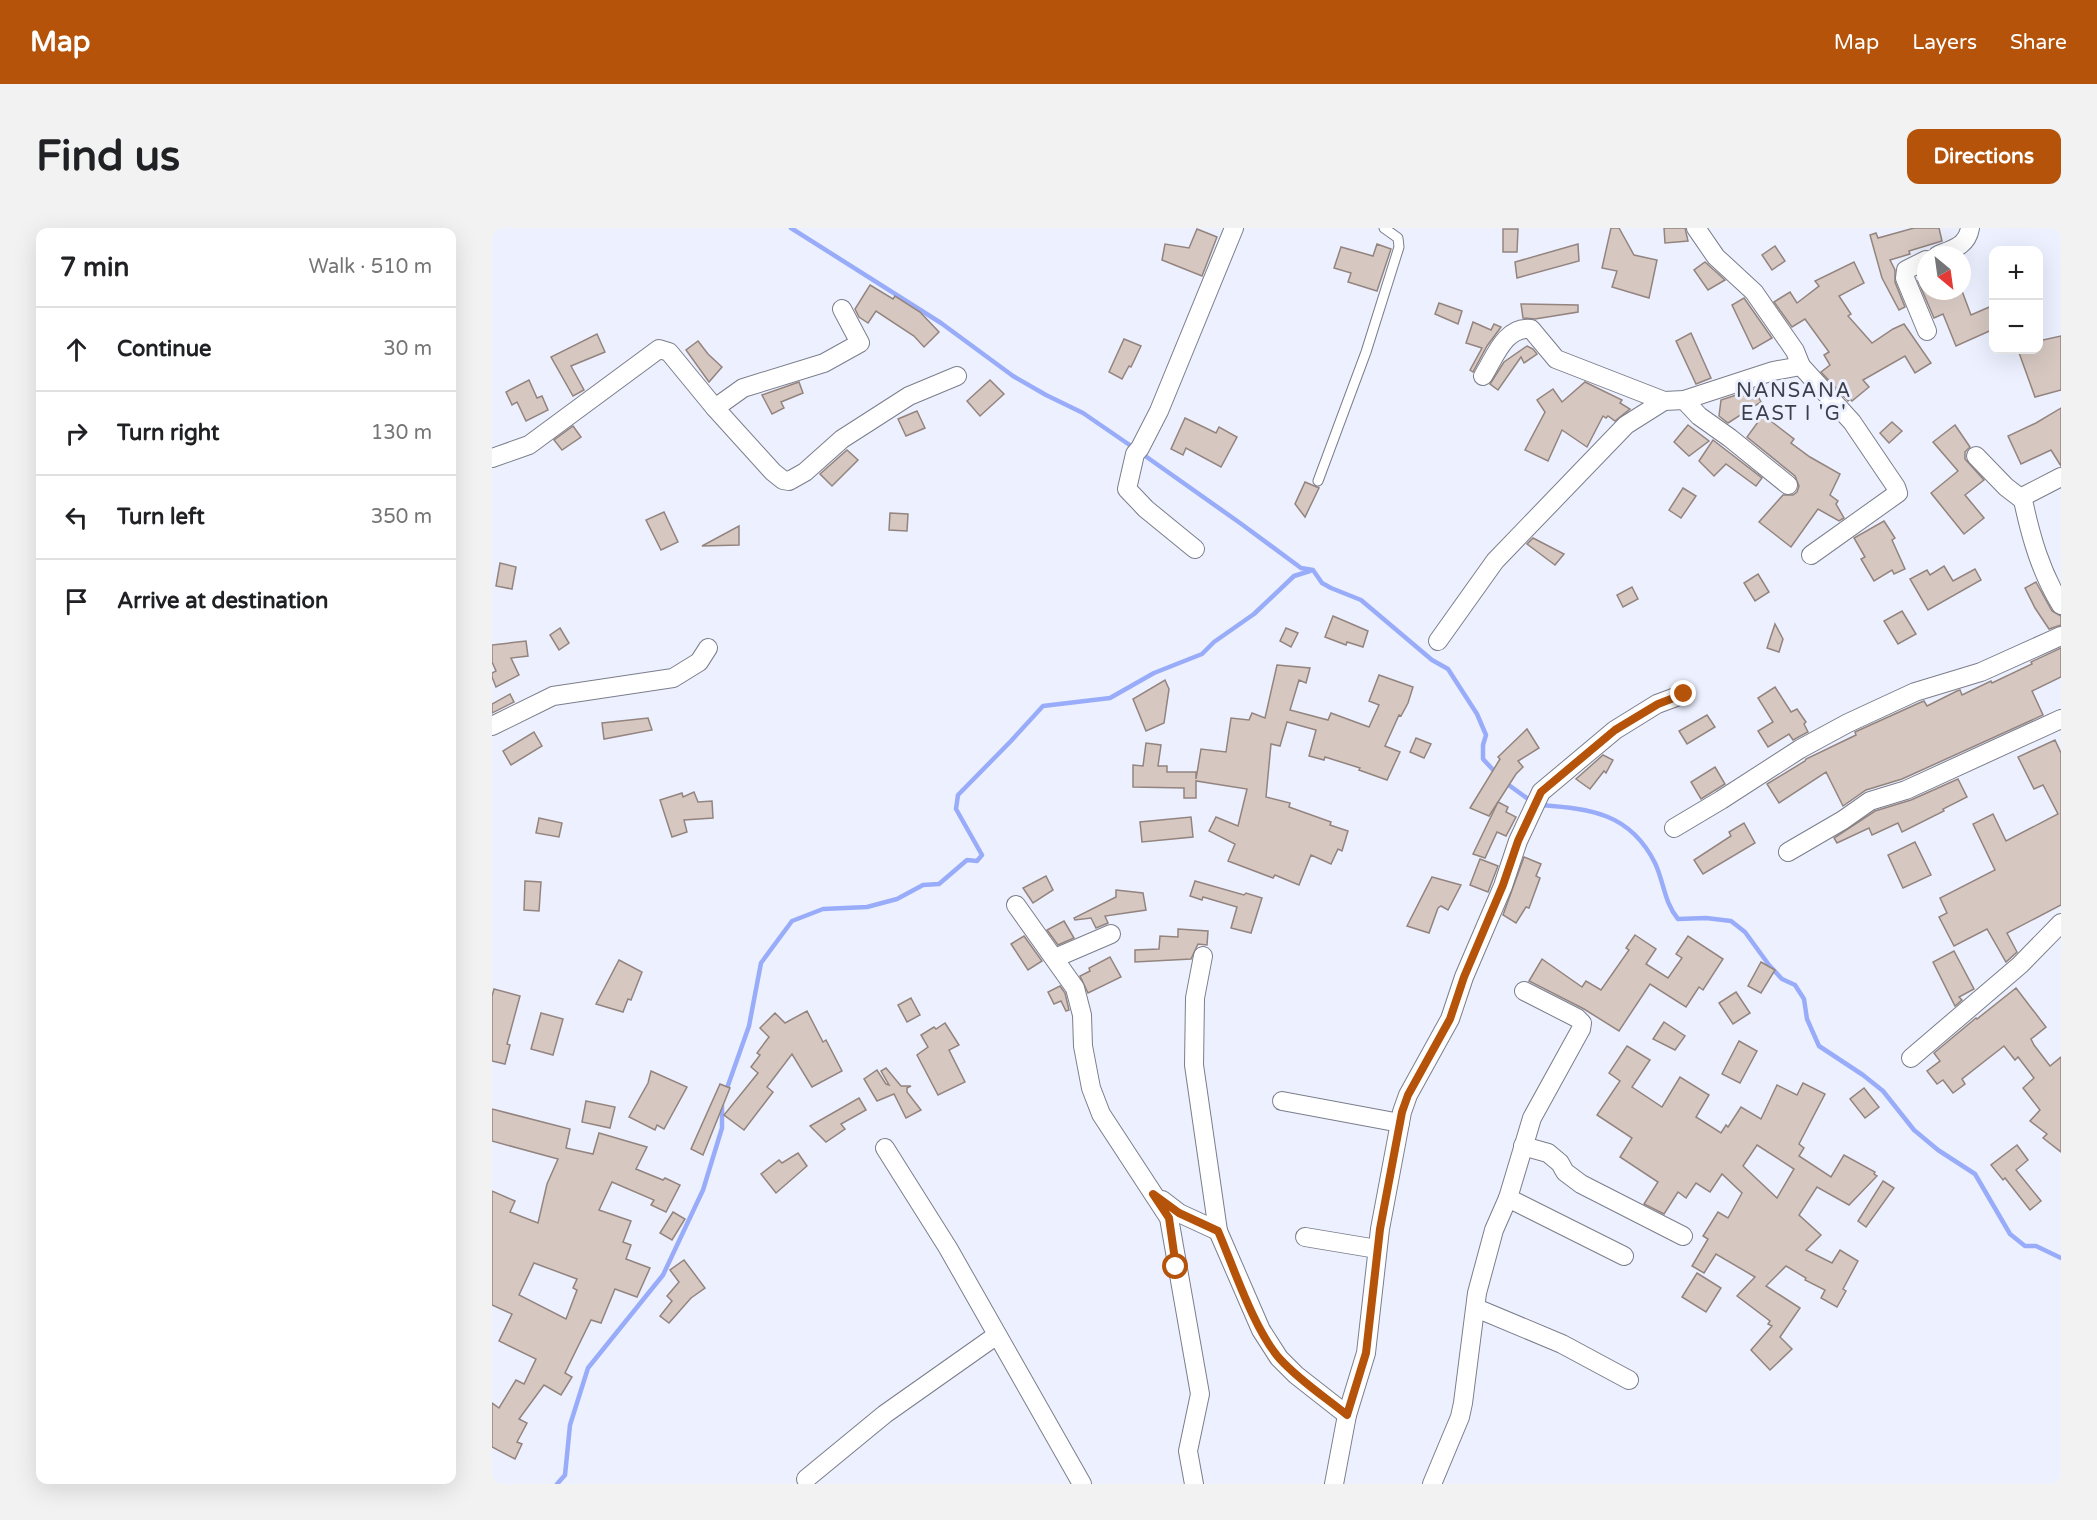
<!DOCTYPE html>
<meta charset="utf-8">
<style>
:root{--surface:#fff;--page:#f2f2f2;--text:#202124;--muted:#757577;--line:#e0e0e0;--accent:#b45309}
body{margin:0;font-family:"Varela Round",sans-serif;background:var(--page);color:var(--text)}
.controls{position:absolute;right:18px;top:18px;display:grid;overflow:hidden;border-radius:12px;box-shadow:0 6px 24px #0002}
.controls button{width:54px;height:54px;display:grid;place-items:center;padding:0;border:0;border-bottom:2px solid var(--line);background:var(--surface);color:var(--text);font:30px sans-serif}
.compass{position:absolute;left:1425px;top:18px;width:54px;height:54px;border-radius:50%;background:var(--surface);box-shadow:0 6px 24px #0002;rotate:151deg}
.stop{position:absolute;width:18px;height:18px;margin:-14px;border:4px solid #b45309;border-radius:50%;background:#fff}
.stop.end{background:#b45309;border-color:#fff;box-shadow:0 2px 6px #0008}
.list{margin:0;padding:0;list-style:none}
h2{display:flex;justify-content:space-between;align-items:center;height:78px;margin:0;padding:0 24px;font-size:26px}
h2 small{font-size:20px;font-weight:400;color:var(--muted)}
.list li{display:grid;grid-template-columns:39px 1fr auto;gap:18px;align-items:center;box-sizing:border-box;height:84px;padding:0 24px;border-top:2px solid var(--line)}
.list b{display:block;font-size:22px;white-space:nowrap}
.list em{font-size:20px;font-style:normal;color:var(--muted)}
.icon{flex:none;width:33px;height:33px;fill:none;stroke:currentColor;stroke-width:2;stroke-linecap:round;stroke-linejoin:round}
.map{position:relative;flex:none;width:1569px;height:1256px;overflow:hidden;border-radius:12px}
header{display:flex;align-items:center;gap:36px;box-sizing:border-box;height:84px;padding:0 30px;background:var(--accent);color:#fff}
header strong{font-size:28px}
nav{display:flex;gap:33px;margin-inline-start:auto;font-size:21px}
.intro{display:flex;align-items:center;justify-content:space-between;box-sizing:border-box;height:144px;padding:0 36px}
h1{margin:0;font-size:42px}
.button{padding:15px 27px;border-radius:12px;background:var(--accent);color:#fff;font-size:21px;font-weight:700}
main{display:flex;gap:36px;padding:0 36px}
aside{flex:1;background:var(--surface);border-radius:12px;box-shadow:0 6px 24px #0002}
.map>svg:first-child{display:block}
</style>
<header>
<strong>Map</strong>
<nav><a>Map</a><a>Layers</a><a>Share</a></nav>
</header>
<div class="intro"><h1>Find us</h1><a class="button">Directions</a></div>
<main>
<aside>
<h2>7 min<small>Walk · 510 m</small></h2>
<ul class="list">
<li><svg class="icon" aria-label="ahead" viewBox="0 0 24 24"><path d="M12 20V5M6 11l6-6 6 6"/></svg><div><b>Continue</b></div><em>30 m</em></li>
<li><svg class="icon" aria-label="right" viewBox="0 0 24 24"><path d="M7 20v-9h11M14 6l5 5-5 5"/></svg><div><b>Turn right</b></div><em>130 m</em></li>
<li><svg class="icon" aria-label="left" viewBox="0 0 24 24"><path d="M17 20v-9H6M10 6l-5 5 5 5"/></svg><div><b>Turn left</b></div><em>350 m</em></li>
<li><svg class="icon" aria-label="arrive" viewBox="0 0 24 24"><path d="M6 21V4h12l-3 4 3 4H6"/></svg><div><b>Arrive at destination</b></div></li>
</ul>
</aside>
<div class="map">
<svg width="1569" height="1256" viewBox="0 0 1569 1256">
<rect width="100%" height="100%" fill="#edf1ff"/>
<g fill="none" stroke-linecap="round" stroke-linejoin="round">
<!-- stream -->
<g stroke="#99acfa" stroke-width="4.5">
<polyline points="299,0 449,95 521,148 554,167 591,185 642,220"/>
<polyline points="649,225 748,295 809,340 821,342 830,355 839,360 869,372 940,432 956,441 985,486 994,507 991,517 991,531 1004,545"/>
<polyline points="1014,555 1039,573"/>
<path d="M1049,577C1099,581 1138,585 1163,635C1172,654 1172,674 1186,691L1214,690L1239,693L1253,704L1277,737L1290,751L1303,757L1312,771L1315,791L1327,818L1371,847L1391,863L1422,902L1446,922L1483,946L1518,1006L1533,1018H1544L1569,1030"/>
<polyline points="234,863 257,798 269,735 300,693 331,681 375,679 405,671 431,657 447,656 475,632 485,633 490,627 464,581 466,567 519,513 551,478 618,470 662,445 710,426 722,414 762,386 802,348 818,343"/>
<polyline points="65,1256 73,1247 78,1197 96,1140 171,1047 211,962 230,900 230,877"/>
</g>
</g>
<!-- building -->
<g fill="#d6c7c1" stroke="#93847f" stroke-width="1.5" fill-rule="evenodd">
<polygon points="1119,0 1127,0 1142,27 1165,32 1157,70 1120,59 1125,43 1110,40"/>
<polygon points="1172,0 1193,0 1196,13 1173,15"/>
<polygon points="1422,0 1447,0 1450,13 1417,23 1418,26 1398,32 1403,42 1403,54 1413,79 1407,82 1390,50 1378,7 1384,5 1386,10"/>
<polygon points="705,1 725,9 710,48 670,32 673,16 697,20"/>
<polygon points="1011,1 1026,1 1025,24 1011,24"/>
<polygon points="885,16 899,21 885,63 856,54 859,45 842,40 849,19 881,28"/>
<polygon points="1086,16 1087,33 1025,50 1023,34"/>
<polygon points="1283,18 1293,33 1280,42 1270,27"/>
<polygon points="1213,34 1233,52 1216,62 1202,42"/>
<polygon points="1362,34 1372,55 1347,68 1359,86 1356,88 1380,115 1401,101 1412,96 1439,135 1423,145 1413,128 1371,152 1377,159 1360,173 1358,171 1356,173 1329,144 1338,137 1332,127 1337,124 1313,91 1300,99 1282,74 1298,64 1305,75 1327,58 1323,53"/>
<polygon points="1434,50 1434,63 1470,63 1479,87 1502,77 1502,101 1464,118 1451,86 1442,90 1426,53"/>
<polygon points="378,57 401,71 403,68 428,84 447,104 432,119 422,108 384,83 376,95 367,89 363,81"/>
<polygon points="1252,70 1280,110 1261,121 1240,77"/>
<polygon points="947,75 970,83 966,96 943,86"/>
<polygon points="1029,76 1086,77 1086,84 1043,91 1031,90"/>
<polygon points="981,94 999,102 1002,96 1009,99 995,118 981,144 978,142 990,120 974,115"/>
<polygon points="1199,105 1219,150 1204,156 1184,113"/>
<polygon points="105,106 113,124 79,138 92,162 81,168 59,129"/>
<polygon points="1569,108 1569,162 1543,169 1526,122 1546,122 1546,113"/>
<polygon points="632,111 649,118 639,139 637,138 630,151 617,144"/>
<polygon points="206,113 216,126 230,139 217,154 194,122"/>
<polygon points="1035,118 1041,121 1045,126 1032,135 1029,129 1006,162 998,156 1012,134"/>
<polygon points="37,152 45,170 50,168 56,182 34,193 25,174 20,177 14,164"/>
<polygon points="498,152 512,166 488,188 475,173"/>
<polygon points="307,154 311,165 289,174 292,180 280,186 270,167"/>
<polygon points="1093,154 1130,172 1128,175 1138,181 1123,193 1116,188 1114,190 1111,188 1095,219 1070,202 1056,233 1033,222 1053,184 1045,172 1061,161 1070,174"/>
<polygon points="1262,161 1269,174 1236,195 1227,188 1229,172"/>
<polygon points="1569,180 1569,238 1559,222 1529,236 1516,208 1544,195"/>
<polygon points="425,183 433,200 414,208 406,191"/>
<polygon points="1271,187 1302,211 1299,215 1318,229 1348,246 1338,267 1346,273 1344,276 1352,290 1347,293 1326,281 1299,319 1267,294 1291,267 1301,267 1305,264 1307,258 1303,248 1255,209"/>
<polygon points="693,190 724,205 727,199 745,209 729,239 694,220 691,227 679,221"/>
<polygon points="1400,194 1410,203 1397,215 1388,205"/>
<polygon points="1196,197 1217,213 1197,228 1182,214"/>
<polygon points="1463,197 1478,219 1473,224 1473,231 1492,252 1473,267 1492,290 1472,306 1439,265 1466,243 1441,214"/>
<polygon points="81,198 89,209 70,222 62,212"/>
<polygon points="1221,212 1270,250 1264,258 1234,236 1222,248 1207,233"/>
<polygon points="355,222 366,232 340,258 328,246"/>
<polygon points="813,254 827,260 813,289 803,276"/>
<polygon points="1191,260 1204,268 1189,290 1177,282"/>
<polygon points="172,284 186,314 169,322 154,292"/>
<polygon points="398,285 416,286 415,303 397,302"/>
<polygon points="1392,293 1403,310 1400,312 1413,341 1402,346 1400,342 1382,353 1369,331 1373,329 1362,310"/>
<polygon points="247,298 247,317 210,318"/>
<polygon points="1041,310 1072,326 1063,337 1035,316"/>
<polygon points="8,335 24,339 20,361 4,358"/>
<polygon points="1452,338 1461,353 1483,341 1489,352 1436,382 1418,351 1435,342 1438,347"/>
<polygon points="1266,346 1277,364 1263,373 1252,355"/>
<polygon points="1544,354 1560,383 1569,388 1569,397 1557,401 1543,380 1533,360"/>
<polygon points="1140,359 1146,371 1131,379 1125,367"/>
<polygon points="1410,383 1424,406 1406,416 1392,393"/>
<polygon points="841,388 876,403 871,419 855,414 854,417 833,409"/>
<polygon points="1283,396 1291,411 1287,424 1275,420"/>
<polygon points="68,400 77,415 67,422 58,407"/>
<polygon points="794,400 806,405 799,419 788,413"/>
<polygon points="34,413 36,428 19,430 27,447 4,459 0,449 0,445 4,443 0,434 0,417"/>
<polygon points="1569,420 1569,449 1540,463 1551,487 1410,551 1374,562 1351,578 1334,544 1287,575 1275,556 1313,533 1314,531 1364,507 1363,504 1427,475 1432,473 1435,478 1465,463 1468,462 1470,467 1499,453 1500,455 1540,436 1539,434"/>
<polygon points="785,437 818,440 814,455 807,452 798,482 836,492 839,485 877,499 887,477 877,473 887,447 921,459 916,475 909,488 907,487 893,518 908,524 895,552 867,542 868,540 833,529 832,532 817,528 824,502 795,494 788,518 779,516 774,569 798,575 797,579 839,594 838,597 856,603 850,623 846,621 839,636 819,627 807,657 783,647 781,650 736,633 743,616 717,603 724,589 746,598 755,561 704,553 704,570 692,570 692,560 641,559 641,537 651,538 654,515 669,517 666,538 675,538 675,544 704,544 704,551 709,521 734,524 739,490 757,492 760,485 773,490"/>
<polygon points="673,452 677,461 672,495 654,503 641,471"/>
<polygon points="1283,459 1299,484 1305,481 1314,494 1312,496 1316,504 1301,512 1297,506 1276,519 1266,503 1281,494 1266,470"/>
<polygon points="18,466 22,474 0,485 0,476"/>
<polygon points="1215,487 1223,499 1195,516 1187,503"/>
<polygon points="156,490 160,502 112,511 110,495"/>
<polygon points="1035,501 1047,520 1026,533 1031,539 1024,546 997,588 978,580 1008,531 1006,529"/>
<polygon points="42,504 50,518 19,537 11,523"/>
<polygon points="924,510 939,516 932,530 918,524"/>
<polygon points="1563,512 1569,525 1569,677 1515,705 1525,724 1514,734 1495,701 1462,718 1447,689 1455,685 1448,670 1503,642 1481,596 1501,586 1514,613 1566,586 1551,557 1542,561 1526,529"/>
<polygon points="1111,527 1121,532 1114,545 1112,543 1098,561 1084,551"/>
<polygon points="1223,539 1233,556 1209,571 1199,554"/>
<polygon points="1466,551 1475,569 1451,581 1452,583 1410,604 1406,595 1380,607 1377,600 1345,615 1342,610 1383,583 1419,572"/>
<polygon points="202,564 206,574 220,573 221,590 192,592 195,604 180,609 168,572 190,565 191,569"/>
<polygon points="1006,574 1016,579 1014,584 1024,589 1014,608 1005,604 993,630 981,626"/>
<polygon points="699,589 701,609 650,614 648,594"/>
<polygon points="47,590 70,595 67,609 44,605"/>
<polygon points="1252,595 1263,615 1211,646 1202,632 1239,608 1237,604"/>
<polygon points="1423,614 1439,647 1411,660 1396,627"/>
<polygon points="1032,629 1049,636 1044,648 1048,650 1037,680 1034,679 1024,695 1011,687"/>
<polygon points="988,631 1006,638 996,664 978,657"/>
<polygon points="554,648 561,662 541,675 531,660"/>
<polygon points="940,649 969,657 956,682 949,678 946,680 937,705 915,698"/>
<polygon points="33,653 49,654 47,683 32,682"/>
<polygon points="703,653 752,667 754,665 770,670 759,705 739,700 745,679 711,669 710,672 698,668"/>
<polygon points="624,662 651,665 654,682 613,688 616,695 604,700 599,690 583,692 582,690 624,669"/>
<polygon points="572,693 582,710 566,717 555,702"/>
<polygon points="686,701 716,703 715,717 706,716 699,731 643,734 643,722 667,721 668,708 686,709"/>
<polygon points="1143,707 1164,721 1154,736 1176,750 1190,730 1184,726 1196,708 1231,731 1211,762 1207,759 1194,779 1158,756 1127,803 1092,781 1037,753 1050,731 1090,759 1094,753 1109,762 1137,722 1134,720"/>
<polygon points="532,708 550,733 536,742 519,716"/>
<polygon points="1462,723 1482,761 1467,769 1470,772 1463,778 1441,734"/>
<polygon points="618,729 629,749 596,765 588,748 598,743 597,740"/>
<polygon points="127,732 150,744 139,772 136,771 131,784 104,776"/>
<polygon points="1269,734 1283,742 1269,765 1256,758"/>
<polygon points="568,758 573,765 577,782 574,783 569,773 562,776 556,764"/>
<polygon points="1524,760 1554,799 1539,811 1542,817 1558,838 1569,829 1569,924 1551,910 1555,906 1538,893 1548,882 1531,860 1542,850 1526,829 1523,832 1512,818 1470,851 1473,856 1461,865 1451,852 1445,856 1435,843 1448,833 1442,825 1484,790 1485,791"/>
<polygon points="2,761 28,768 15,816 18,817 13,836 0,833 0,768"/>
<polygon points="1244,764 1258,785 1241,796 1227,775"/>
<polygon points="419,770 428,787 415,794 406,777"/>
<polygon points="315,783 331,814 334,812 350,843 320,859 300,826 275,859 281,864 252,902 232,887 266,845 259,839 268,827 265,825 277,809 268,800 283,785 293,795"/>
<polygon points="49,785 71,791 61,827 39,821"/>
<polygon points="1172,794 1193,808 1183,822 1161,811"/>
<polygon points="453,795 467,817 457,822 473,854 446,867 425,827 436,819 429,807 442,799 444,801"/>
<polygon points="1247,813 1265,823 1248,855 1230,846"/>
<path d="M1135,818L1158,832L1140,859L1170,879L1188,849L1217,867L1204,889L1229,905L1234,897L1236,899L1249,879L1269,891L1285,857L1305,867L1311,855L1333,866L1307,916L1312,920L1307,928L1339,949L1352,927L1383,944L1382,946L1385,948L1357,977L1325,959L1307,987L1329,1007L1314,1022L1340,1035L1348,1022L1366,1033L1351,1061L1354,1063L1345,1079L1329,1070L1333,1062L1313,1052L1314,1050L1294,1038L1274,1058L1308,1080L1288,1109L1300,1121L1278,1142L1259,1122L1280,1098L1276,1096L1278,1093L1245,1068L1263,1049L1224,1026L1212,1045L1200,1038L1216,1011L1211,1008L1226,984L1236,990L1250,965L1230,946L1218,964L1204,955L1194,970L1186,964L1172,986L1152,976L1166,954L1128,929L1140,910L1105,887L1128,853L1117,845ZM1265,917L1302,941L1285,970L1251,938Z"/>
<polygon points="394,840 409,858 419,858 415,860 415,864 429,882 414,890 402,866 385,873 372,851 385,842 394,856 397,857 389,843"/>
<polygon points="159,843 195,859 172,901 165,897 163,902 137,889 156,855"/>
<polygon points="228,856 238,860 211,927 199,921"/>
<polygon points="1372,860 1387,879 1373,890 1358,871"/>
<polygon points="367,870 374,882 349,896 353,901 334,914 318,898"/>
<polygon points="94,873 123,879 118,900 90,894"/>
<path d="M0,881L78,901L74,920L101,926L107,905L155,919L144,941L171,952L173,950L188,957L174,984L159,977L162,972L120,954L107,982L139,993L131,1014L139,1017L134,1031L158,1040L145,1069L123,1061L109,1095L99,1092L73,1145L80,1149L69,1167L52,1157L27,1191L35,1195L25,1214L30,1216L23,1231L0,1219V1175L7,1180L24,1152L32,1156L44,1131L7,1113L20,1086L0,1077V963L23,973L18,984L46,995L55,956L66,931L0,913ZM42,1035L85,1051L81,1060L85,1062L74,1091L27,1067Z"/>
<polygon points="1525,917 1536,932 1524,942 1549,973 1538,982 1513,950 1511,952 1499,937"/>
<polygon points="306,925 315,938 284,965 269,946 287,932 290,935"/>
<polygon points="1391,953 1402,960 1374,999 1366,993"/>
<polygon points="181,984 193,991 180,1012 168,1005"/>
<polygon points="192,1032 213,1060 199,1070 177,1095 168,1088 180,1073 175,1068 187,1054 178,1042"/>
<polygon points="1205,1045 1229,1060 1214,1084 1190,1069"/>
</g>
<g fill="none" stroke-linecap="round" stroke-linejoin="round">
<!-- service casing -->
<g stroke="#7b7e8b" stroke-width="11">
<polyline id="service" points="826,253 874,124 907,19 906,10 892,0"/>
</g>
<!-- minor casing -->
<g stroke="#7b7e8b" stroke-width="20">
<g id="minor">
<polyline points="1204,0 1224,29 1262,64 1303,123 1309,138 1360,194 1404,259 1406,265 1319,327"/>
<path d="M1446,27C1461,21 1475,18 1478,0"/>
<polyline points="1434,32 1414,42 1413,50 1435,103"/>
<path d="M991,148C1003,129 1013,98 1039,101L1064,131L1172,173"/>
<polyline points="1192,172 1207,188 1238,210 1296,257"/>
<polyline points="223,180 251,160 332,135 368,115 350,81"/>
<polyline points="1484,228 1514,259 1531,272"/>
<polyline points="0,230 37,217 167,121 177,124 223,180 281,244 291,252 297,253 313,244 350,211 417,168 465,148"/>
<path d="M1569,249L1534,267L1531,272C1539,310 1549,344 1569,377"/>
<polyline points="703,321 654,281 635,261 643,226 648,220 667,183 742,0"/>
<polyline points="946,413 1003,333 1134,197 1172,173 1192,172 1281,143 1309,138"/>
<polyline points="0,498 61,468 181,450 207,434 216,420"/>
<polyline points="1182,600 1229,572 1308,521 1356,495 1423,464 1489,444 1569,408"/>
<polyline points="1296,624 1351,592 1378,573 1414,562 1569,491"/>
<polyline points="524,677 583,760 590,787 591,818 599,860 609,886 677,990 708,1166 696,1223 702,1256"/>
<polyline points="711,728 703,770 702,837 726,1003 769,1102 787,1130 804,1147 855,1187"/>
<polyline points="563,730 619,706"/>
<polyline points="1419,830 1528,737 1569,695"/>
<polyline points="790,873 908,895"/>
<polyline points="1031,918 1056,925 1068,935 1073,944 1089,956 1191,1008"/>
<polyline points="393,920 456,1020 590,1256"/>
<polyline points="1016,970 1132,1028"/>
<polyline points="670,972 687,985 726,1003"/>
<polyline points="813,1009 885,1021"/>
<polyline points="984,1080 1070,1116 1137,1152"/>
<polyline points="314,1251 393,1186 505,1107"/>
<polyline points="842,1256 855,1187 874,1125 888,1001 910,884 916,867 958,791 972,749 1011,658 1026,613 1049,564 1123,502 1165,476 1192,466"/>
<polyline points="940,1256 968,1189 971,1175 985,1065 1002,1002 1016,970 1040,890 1089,801 1090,795 1085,790 1032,763"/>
</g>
</g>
<!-- service -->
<use href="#service" stroke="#fff" stroke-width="9"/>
<!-- minor -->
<use href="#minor" stroke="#fff" stroke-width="18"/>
</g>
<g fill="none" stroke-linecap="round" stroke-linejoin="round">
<!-- route -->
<path stroke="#b45309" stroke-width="8" d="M684,1039L677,990L661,966L687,985L726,1003C742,1040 762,1102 788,1131C808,1153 833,1169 855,1187L874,1125L888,1001L910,884L916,867L958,791L972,749L1011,657L1026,613L1049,564L1123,502L1166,476L1192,466"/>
</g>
<g text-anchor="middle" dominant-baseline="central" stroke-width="6" stroke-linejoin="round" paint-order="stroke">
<!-- quarter labels -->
<g font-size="20" letter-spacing="1.5" fill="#3d404b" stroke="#edf1ff">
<text x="1302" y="163">NANSANA<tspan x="1302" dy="23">EAST I 'G'</tspan></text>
</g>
</g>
</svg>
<div class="controls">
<button>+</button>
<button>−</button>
</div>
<svg class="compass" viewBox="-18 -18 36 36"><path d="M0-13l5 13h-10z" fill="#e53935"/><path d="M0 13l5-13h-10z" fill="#757577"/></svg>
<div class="stop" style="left:684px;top:1039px"></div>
<div class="stop end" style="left:1192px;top:466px"></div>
</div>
</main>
